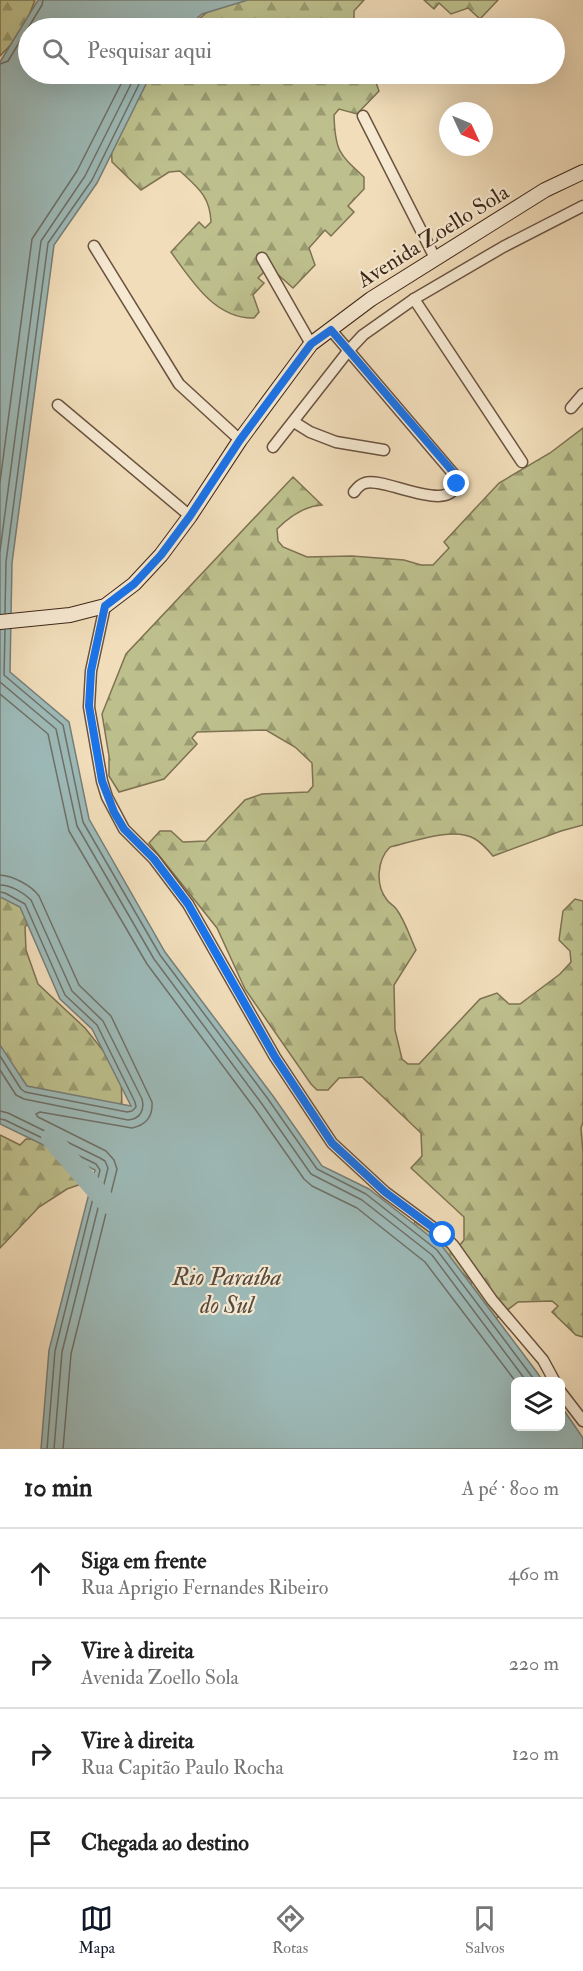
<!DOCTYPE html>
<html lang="pt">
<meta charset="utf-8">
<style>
:root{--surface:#fff;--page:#f6f6f6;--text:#222;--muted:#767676;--line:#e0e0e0;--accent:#111827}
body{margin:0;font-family:"IM FELL Double Pica",serif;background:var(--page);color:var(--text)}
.controls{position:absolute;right:18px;bottom:18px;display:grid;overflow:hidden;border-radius:9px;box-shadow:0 6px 24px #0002}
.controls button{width:54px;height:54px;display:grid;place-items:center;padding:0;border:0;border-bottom:2px solid var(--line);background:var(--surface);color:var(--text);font:30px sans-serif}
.compass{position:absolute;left:439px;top:102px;width:54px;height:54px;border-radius:50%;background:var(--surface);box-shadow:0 6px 24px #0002;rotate:134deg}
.stop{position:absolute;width:18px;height:18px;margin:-14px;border:4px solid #1a73e8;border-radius:50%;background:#fff}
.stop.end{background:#1a73e8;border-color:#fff;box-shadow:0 2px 6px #0008}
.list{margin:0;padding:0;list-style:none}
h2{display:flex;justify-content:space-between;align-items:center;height:78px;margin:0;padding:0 24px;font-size:26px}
h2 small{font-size:20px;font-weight:400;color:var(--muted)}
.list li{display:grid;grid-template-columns:39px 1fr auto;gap:18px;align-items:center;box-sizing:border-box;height:90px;padding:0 24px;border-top:2px solid var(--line)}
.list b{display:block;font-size:22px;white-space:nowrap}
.list p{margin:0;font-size:20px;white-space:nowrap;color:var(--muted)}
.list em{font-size:20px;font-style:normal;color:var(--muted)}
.icon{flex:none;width:33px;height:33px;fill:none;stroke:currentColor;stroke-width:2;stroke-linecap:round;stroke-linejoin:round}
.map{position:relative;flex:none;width:583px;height:1449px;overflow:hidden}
.search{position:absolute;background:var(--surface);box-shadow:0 6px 24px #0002;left:18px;right:18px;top:18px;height:66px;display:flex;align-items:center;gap:15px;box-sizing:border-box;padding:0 21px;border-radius:33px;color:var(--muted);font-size:22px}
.sheet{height:438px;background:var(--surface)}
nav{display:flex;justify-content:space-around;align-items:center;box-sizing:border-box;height:84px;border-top:2px solid var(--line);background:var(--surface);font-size:16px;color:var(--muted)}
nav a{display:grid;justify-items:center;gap:3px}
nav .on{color:var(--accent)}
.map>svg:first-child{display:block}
</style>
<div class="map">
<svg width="583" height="1449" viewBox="0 0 583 1449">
<defs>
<pattern id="forest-firs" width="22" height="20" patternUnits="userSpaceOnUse" patternTransform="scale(1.5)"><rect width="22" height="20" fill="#bdc08d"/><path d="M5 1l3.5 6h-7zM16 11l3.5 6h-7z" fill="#9b9c72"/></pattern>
</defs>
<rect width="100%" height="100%" fill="#f1ddba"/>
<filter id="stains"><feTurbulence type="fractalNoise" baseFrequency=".00333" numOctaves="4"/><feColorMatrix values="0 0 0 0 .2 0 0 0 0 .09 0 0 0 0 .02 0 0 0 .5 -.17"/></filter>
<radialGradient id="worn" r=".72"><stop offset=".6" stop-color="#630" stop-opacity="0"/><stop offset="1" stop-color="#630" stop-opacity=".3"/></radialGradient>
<!-- forest -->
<g fill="url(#forest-firs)" stroke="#7e7252" stroke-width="1.5">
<polygon points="0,0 35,0 22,33 0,56"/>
<polygon points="222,0 364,0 354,11 354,28 188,28"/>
<polygon points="424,0 498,0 480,19 468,8 451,14 439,3 434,9"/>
<path d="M139,74H373L379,91L357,114L339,109L334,115C335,151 339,154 364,177V189L348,206L354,212L331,236L325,230L309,248L315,265L293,288L275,272H264L258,278L264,283L253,295L259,312L254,318C215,319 191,280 171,252L199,222L205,228L211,222C210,196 198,188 180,171L169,172L141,190L112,162L111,139Z"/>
<path d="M583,428V825L561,831L493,856C488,850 482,843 475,839C453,826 413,842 390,847C377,860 375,885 387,900C390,904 395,906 397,910C405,921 410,937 416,950L394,985L395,1030L402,1059L408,1064H419L480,999L497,993L509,1004H520L560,974L571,962L570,951L559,940L563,911L575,899L583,901V1122L581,1128L583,1153V1337L576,1335L552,1312L558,1306L552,1301L518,1302L478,1332L516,1426L473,1449L471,1281L430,1242L407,1231L418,1219L447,1247L459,1246L464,1240V1217L411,1168L422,1156L421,1133L362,1077L339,1078L328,1090H317L311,1084L245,989L217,928L149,843L160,831H171L183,842L206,841L245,800L262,794L308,792L313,786L312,763L295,747L266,730L197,732L192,738L197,744L164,779L119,792L109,776V756L102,714L126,654L293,477L322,505C304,506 290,516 277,529L278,541L283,547L307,557L352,556L404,560L421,565H433L449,548L444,542L499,483L550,453Z"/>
<polygon points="0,870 36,915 25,927 26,950 38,984 85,1028 121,1073 122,1107 0,1081"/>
<path d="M0,1135L20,1145L26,1139C53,1138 71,1159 90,1177L84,1183L67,1189L39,1207L0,1248Z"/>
</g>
<!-- water -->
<polygon fill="#9dbab8" stroke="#777e78" stroke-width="1.5" points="38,0 248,0 202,14 186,28 28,28 28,74 151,74 97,183 54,245 12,563 10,672 69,722 89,819 165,952 273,1096 322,1166 369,1189 442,1246 536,1371 543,1381 516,1382 516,1426 560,1426 561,1406 583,1438 583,1449 41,1449 49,1350 95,1170 0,1124 0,1045 27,1086 131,1106 92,1029 60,999 20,907 0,897 0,62"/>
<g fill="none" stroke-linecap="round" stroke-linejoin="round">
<!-- shore -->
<g stroke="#6e7068" stroke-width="1.5">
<polyline points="0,64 8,61 42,5 43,0"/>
<polyline points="0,482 32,239 77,171 126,74"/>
<polyline points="0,551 41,241 85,176 136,74"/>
<polyline points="5,613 6,562 48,243 92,180 144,74"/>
<polyline points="5,630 4,675 63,725 83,822 160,955 268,1099 317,1169 366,1194 437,1250 536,1382"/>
<polyline points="0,682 56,729 77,826 154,959 262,1104 311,1174 362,1200 432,1255 527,1382"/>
<polyline points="0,694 48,734 69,831 147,964 255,1109 304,1179 312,1186 357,1208 425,1262 516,1382"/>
<path d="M0,875C13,876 31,885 39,896L79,985L111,1016L152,1102C153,1116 146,1125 132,1128L40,1112L36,1114L38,1117L106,1151L114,1160L117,1169L71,1354L63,1449"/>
<path d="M0,885C11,885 24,893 31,900L72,991L103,1021L142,1099C145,1110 140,1119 128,1120L24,1099L16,1095L0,1070"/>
<polyline points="0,892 5,893 25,904 65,995 97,1025 135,1102 136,1107 132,1111 127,1112 25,1092 21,1089 0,1056"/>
<polyline points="0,1111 8,1113 100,1158 105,1161 108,1168 62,1352 54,1449"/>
<polyline points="0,1119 5,1120 96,1164 100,1170 55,1351 47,1449"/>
</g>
<!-- river -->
<polyline stroke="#9dbab8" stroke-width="20" points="51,1138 108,1204"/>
<!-- street casing -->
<g stroke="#6b5340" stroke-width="13">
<g id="street">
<polyline points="363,116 435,258"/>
<polyline points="94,246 179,384 240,440"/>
<polyline points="262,258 311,344"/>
<polyline points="414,299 522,462"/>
<path d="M331,330L457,478C456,519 385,476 365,483C361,484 357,488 354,492"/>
<polyline points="58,405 190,516"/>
<polyline points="571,408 583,394"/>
<polyline points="294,422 310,432 336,442 384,450"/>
<polyline points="273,447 349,350 363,335 414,299 503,247 583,206"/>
<polyline points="105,606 91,671 89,707 102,781 107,797 124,829 154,859 188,904 275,1057 332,1143 385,1192 443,1235 453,1245 492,1300 543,1360 555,1382"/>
<polyline points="560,1391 583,1421"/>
</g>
</g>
<!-- secondary casing -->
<g stroke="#3e2517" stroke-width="16">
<polyline id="secondary" points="0,622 70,615 105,606 134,584 161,555 190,516 240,440 311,344 371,299 545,190 583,172"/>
</g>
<!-- street -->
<use href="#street" stroke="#f6e9d2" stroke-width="10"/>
<!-- secondary -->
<use href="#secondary" stroke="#f6e9d2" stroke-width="14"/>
</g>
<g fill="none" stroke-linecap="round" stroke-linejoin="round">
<!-- route -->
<polyline stroke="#1a73e8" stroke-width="8" points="443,1235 385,1192 332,1143 275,1057 188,904 154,859 124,829 114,812 102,781 89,706 91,671 105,606 134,584 161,555 190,516 240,440 311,344 331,330 453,472 457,478 457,484"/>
</g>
<g text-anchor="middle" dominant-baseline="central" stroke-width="4.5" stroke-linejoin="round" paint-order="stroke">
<!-- street labels -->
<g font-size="22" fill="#3e2517" stroke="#f6e9d2">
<text transform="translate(433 236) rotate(-32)">Avenida Zoello Sola</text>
</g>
<!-- water labels -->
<g font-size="24" font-style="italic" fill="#564a3f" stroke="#f6e9d2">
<text x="227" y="1277">Rio Paraíba<tspan x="227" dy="28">do Sul</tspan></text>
</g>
</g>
<rect width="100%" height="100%" filter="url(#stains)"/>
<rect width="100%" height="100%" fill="url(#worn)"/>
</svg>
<div class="controls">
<button><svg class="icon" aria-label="layers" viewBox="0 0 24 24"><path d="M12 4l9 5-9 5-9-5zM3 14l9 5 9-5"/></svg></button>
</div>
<svg class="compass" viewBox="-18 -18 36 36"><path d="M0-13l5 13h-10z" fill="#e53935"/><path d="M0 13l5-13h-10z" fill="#767676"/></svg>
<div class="stop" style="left:443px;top:1235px"></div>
<div class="stop end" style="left:457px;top:484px"></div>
<div class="search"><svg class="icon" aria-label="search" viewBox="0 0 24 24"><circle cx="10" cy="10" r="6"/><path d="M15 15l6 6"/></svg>Pesquisar aqui</div>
</div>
<section class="sheet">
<h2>10 min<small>A pé · 800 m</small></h2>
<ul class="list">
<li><svg class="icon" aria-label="ahead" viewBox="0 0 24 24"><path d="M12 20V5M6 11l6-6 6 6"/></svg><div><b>Siga em frente</b><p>Rua Aprigio Fernandes Ribeiro</p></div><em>460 m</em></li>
<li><svg class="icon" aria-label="right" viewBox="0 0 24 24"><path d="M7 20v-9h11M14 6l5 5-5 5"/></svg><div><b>Vire à direita</b><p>Avenida Zoello Sola</p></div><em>220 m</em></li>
<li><svg class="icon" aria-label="right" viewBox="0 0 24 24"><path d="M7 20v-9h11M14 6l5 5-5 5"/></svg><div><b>Vire à direita</b><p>Rua Capitão Paulo Rocha</p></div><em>120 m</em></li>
<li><svg class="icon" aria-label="arrive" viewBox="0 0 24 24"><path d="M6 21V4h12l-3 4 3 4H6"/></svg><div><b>Chegada ao destino</b></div></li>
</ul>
</section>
<nav>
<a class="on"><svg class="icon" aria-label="map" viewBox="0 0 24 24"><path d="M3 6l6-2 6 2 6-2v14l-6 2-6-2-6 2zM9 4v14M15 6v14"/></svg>Mapa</a>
<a><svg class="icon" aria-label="directions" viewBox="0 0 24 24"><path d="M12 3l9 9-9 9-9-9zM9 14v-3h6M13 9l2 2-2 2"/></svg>Rotas</a>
<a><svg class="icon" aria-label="saved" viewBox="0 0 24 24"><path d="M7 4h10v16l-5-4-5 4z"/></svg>Salvos</a>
</nav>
